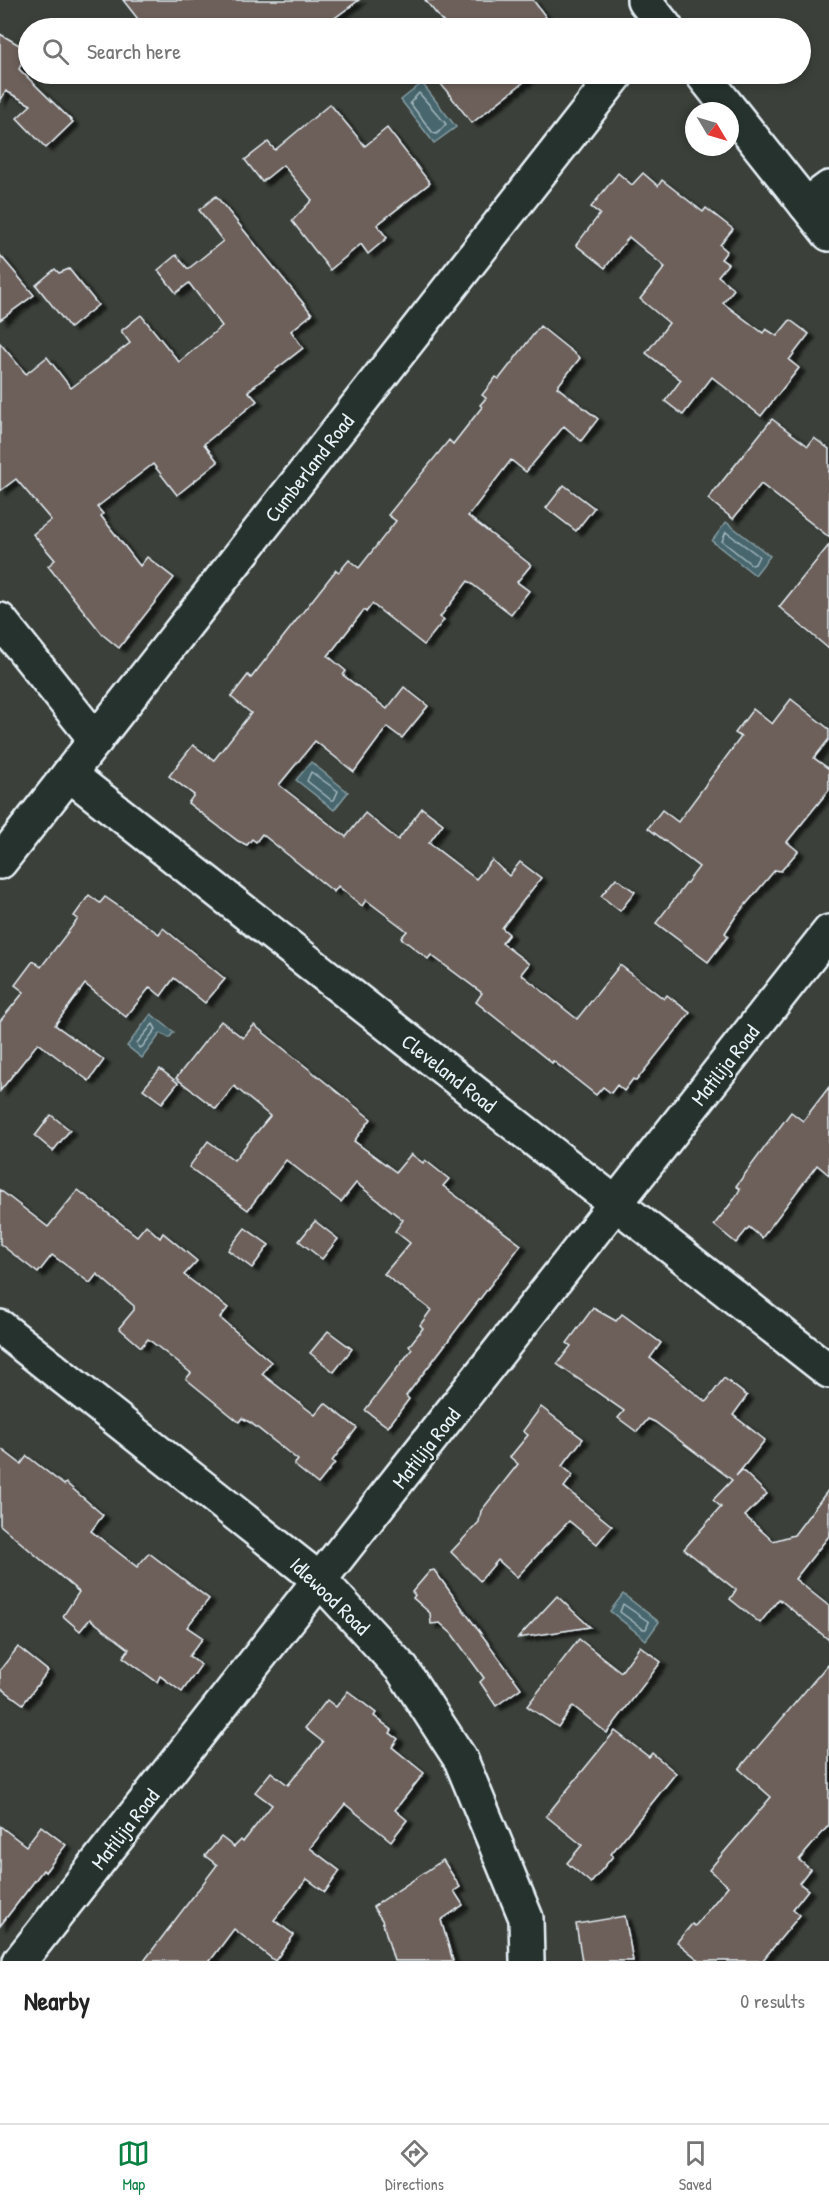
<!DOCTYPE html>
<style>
:root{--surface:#fff;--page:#f2f2f2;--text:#222;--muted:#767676;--line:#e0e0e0;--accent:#0b8043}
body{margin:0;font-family:"Patrick Hand",sans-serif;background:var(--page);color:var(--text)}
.compass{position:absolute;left:685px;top:102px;width:54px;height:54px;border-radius:50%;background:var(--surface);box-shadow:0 3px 9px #0003;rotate:128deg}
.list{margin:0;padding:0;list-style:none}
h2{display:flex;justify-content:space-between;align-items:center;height:78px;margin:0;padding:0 24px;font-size:26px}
h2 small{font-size:20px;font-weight:400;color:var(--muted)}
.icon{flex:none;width:33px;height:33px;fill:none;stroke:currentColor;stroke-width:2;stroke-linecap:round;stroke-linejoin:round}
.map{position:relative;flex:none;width:829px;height:1961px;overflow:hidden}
.search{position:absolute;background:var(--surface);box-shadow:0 3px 9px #0003;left:18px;right:18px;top:18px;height:66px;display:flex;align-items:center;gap:15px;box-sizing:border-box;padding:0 21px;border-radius:33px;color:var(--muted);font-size:22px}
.sheet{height:162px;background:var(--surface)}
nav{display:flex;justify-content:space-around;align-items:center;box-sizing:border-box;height:84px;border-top:2px solid var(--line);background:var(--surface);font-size:16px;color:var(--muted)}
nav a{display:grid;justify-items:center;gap:3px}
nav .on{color:var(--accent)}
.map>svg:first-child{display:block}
</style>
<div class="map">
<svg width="829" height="1961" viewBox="0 0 829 1961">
<defs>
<filter id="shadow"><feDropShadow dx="6" dy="4" stdDeviation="1.5" flood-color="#0009"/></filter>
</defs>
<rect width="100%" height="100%" fill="#3b403a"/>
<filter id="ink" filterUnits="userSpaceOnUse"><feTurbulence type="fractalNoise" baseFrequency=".0167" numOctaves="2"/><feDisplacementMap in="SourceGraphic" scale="12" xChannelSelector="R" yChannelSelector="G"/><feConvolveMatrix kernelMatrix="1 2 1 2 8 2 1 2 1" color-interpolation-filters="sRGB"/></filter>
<g filter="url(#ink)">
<!-- water -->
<g fill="#46666d" stroke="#879ea5" stroke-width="1.5">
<polygon points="422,83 456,127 434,143 401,100"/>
<polygon points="726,522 770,556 755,575 712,541"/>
<polygon points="311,762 348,792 334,810 296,780"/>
<polygon points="151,1014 174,1032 169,1038 161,1033 142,1058 127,1046"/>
<polygon points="623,1594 659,1622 646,1640 610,1611"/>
</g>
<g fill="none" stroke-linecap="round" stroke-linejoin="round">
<!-- shore -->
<g stroke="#a7b9c0" stroke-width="1.5">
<polygon points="419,93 446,124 437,134 433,133 410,103"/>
<polygon points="726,532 759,556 755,564 752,565 722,541"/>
<polygon points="311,772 338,791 334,800 331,800 307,781"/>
<polygon points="153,1024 156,1029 142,1047 139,1048 137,1043"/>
<polygon points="623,1604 649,1622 646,1629 643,1629 620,1612"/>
</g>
</g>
<!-- building -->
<g fill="#6d605a" stroke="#e8f1f8" stroke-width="1.5" filter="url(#shadow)">
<polygon points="123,0 359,0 321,28 145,28"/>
<polygon points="425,0 533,0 546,17 532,28 448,28"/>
<polygon points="0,34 28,50 19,69 73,122 46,148 17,118 31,105 6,91 0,101"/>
<polygon points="433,74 534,74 472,123"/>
<polygon points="330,104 365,146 387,128 430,183 377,225 387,238 368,254 361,244 330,270 292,221 312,200 283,165 262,182 245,160 268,142 275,150"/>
<polygon points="618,173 632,185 643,173 658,186 662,180 703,212 706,208 733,229 720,245 727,251 721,259 728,264 718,276 734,289 723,303 763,333 766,329 777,336 790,320 809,334 789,360 799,368 761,416 712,377 683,415 665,401 681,380 646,353 669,323 640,299 665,267 629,237 605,268 576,245 600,214 591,207"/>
<polygon points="216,196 312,314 291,331 303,348 248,391 257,401 204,444 218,462 177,495 153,464 97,507 103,514 101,516 140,566 147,557 174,578 119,648 103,635 48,566 55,560 33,534 51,520 16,479 0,491 0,343 26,374 47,357 71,388 130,343 121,331 141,315 179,362 222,326 189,283 176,293 158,270 176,255 188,269 223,241 199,210"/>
<polygon points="0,255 34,295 0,320"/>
<polygon points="55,269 59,273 69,269 98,305 70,328 36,285"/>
<polygon points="540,326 580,358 557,387 598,419 581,441 564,426 526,472 511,460 468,516 531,565 517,582 529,591 511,614 468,581 440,617 444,620 424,645 372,604 366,612 364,610 328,656 346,671 343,675 387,709 404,687 428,706 402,738 387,727 354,772 315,741 279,785 346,837 365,813 398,840 422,808 443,824 429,843 476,879 492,860 509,876 520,862 541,878 502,928 509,934 502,943 529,964 521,974 577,1019 620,965 664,999 667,995 690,1013 636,1081 633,1079 624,1091 617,1085 611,1093 603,1087 596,1095 553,1061 552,1063 476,1002 482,993 431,955 428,959 401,938 407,931 366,900 362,906 338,886 334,892 262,834 256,842 252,839 247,845 238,841 188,803 194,795 169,776 193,745 214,760 251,713 231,697 248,675 251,678 336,570 339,572 349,560 359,568 396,521 388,515 449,440 453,444 482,407 480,405 486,398 482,395 496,377 499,379"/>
<polygon points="772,419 808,446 814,438 829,449 829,537 761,484 733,519 708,499"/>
<polygon points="564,485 594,508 576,531 546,508"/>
<polygon points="829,545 829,649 779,607"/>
<polygon points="791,699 829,729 829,739 814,758 829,769 829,790 787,842 798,851 781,871 775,870 736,916 725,933 728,936 708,962 656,923 699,867 648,828 662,810 678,822 741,737 735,733 753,709 772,724"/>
<polygon points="616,878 635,892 620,911 601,896"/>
<polygon points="89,895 100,903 105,897 159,934 163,928 225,979 205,1003 174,978 161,996 150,987 126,1017 85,984 55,1025 104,1060 89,1081 38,1043 0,1091 0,1021 24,992 15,985 33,961 41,967 78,919 74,916"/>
<polygon points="221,1021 243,1038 254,1025 371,1119 354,1141 396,1172 411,1154 423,1163 425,1160 449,1179 443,1186 521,1245 406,1396 409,1399 388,1427 365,1410 412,1349 409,1346 423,1328 420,1325 431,1310 384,1274 410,1243 395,1231 403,1220 356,1183 341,1202 286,1160 248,1210 189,1167 208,1141 234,1160 270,1116 234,1086 216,1109 176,1078"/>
<polygon points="160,1069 178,1083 162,1103 143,1089"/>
<polygon points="829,1087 829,1175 817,1165 762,1238 749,1227 736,1243 714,1225 735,1198 740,1189 736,1186 791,1112 803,1121"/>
<polygon points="51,1115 70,1130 53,1151 35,1136"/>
<polygon points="0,1190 48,1227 78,1190 137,1236 146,1225 160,1238 163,1233 197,1261 184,1275 228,1308 220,1318 271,1362 262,1374 315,1415 325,1403 357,1428 332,1461 335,1463 318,1484 294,1465 298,1460 251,1423 242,1418 239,1422 186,1379 191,1373 148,1339 141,1347 119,1328 134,1310 134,1306 97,1274 90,1283 52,1255 38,1273 0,1244"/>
<polygon points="315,1221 338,1239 322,1259 299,1241"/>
<polygon points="245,1228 269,1245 252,1268 228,1250"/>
<polygon points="593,1308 616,1321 622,1314 661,1343 650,1358 706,1402 724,1378 747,1396 733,1415 765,1440 736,1476 742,1470 767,1494 745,1516 773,1541 794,1535 829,1489 829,1536 795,1579 829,1606 829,1640 779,1599 760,1623 730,1599 736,1590 684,1549 721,1507 713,1500 732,1480 655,1422 648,1419 637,1432 618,1418 624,1411 557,1364 571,1346 567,1343"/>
<polygon points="328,1331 352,1349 334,1372 310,1353"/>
<polygon points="541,1407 583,1439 562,1466 573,1475 564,1487 612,1526 597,1544 569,1521 517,1577 498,1560 480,1581 451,1552 479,1522 481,1511 518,1464 510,1457 528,1435 523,1431"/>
<polygon points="0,1448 21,1464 27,1456 64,1485 66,1483 103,1515 91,1531 137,1567 149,1553 209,1599 187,1627 203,1638 189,1656 201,1665 182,1692 160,1676 157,1682 123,1657 129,1649 90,1619 80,1631 63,1616 79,1592 0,1525"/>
<polygon points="434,1570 521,1688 496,1706 480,1682 484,1678 452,1634 440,1623 431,1624 430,1613 413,1598 415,1595 412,1592 430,1571"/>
<polygon points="557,1596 590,1627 518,1638"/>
<polygon points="579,1639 621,1672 640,1646 661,1662 607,1733 573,1706 558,1727 527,1706"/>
<polygon points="18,1647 48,1671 23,1704 0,1687 0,1670"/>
<polygon points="829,1663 829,1825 799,1860 810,1869 799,1883 808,1890 793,1909 800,1915 762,1961 700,1961 677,1942 692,1924 695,1926 728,1886 709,1870 771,1797 739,1769"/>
<polygon points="348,1691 376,1713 374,1716 392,1730 390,1733 398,1739 392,1747 424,1773 395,1810 407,1820 391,1841 345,1804 310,1848 340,1871 325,1892 307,1879 274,1920 294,1935 275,1961 234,1929 210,1961 144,1961 217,1865 205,1856 221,1837 234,1847 241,1840 243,1842 272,1805 255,1792 271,1772 288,1785 323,1742 305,1728 327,1700 336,1707"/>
<polygon points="615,1731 649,1757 652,1753 676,1773 611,1854 613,1856 591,1883 567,1863 582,1845 546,1816"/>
<polygon points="0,1826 26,1846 41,1826 66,1845 45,1872 43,1870 0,1926"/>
<polygon points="443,1860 460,1887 454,1891 463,1905 441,1920 453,1961 394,1961 382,1920 373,1907"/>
<polygon points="625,1916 633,1961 582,1961 576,1924"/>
</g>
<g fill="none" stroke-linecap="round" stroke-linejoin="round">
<!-- minor casing -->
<g stroke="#e8f1f8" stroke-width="38">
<g id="minor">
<polyline points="644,0 666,28"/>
<polyline points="702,74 829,234"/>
<polyline points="806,205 829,188"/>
<polyline points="0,620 96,740"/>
<polyline points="69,774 829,1371"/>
<polyline points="0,862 617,74"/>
<polyline points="0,1327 321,1581 402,1669 461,1760 526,1918 527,1961"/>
<polyline points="20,1961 829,932"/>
</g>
</g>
<!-- minor -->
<use href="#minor" stroke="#26332d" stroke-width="33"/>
</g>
</g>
<g text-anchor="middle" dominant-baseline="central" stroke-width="4.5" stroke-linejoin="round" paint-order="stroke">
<!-- street labels -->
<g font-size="21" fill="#e8f1f8" stroke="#26332d">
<text transform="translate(309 468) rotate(-52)">Cumberland Road</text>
<text transform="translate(725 1065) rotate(-52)">Matilija Road</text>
<text transform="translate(449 1073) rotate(38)">Cleveland Road</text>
<text transform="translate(426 1448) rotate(-52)">Matilija Road</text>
<text transform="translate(330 1596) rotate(44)">Idlewood Road</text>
<text transform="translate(125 1829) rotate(-52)">Matilija Road</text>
</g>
</g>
</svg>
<svg class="compass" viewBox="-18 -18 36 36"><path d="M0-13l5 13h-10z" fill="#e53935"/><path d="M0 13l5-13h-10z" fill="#767676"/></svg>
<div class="search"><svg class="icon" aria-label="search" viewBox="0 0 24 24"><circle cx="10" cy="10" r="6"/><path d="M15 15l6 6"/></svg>Search here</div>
</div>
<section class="sheet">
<h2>Nearby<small>0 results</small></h2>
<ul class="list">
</ul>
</section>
<nav>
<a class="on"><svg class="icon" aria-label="map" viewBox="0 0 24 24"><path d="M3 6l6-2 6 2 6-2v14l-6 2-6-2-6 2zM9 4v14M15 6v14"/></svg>Map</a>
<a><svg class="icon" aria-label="directions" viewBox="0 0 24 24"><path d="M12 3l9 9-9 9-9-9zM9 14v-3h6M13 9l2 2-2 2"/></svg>Directions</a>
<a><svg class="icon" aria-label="saved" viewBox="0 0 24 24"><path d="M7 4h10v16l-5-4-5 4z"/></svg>Saved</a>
</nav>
